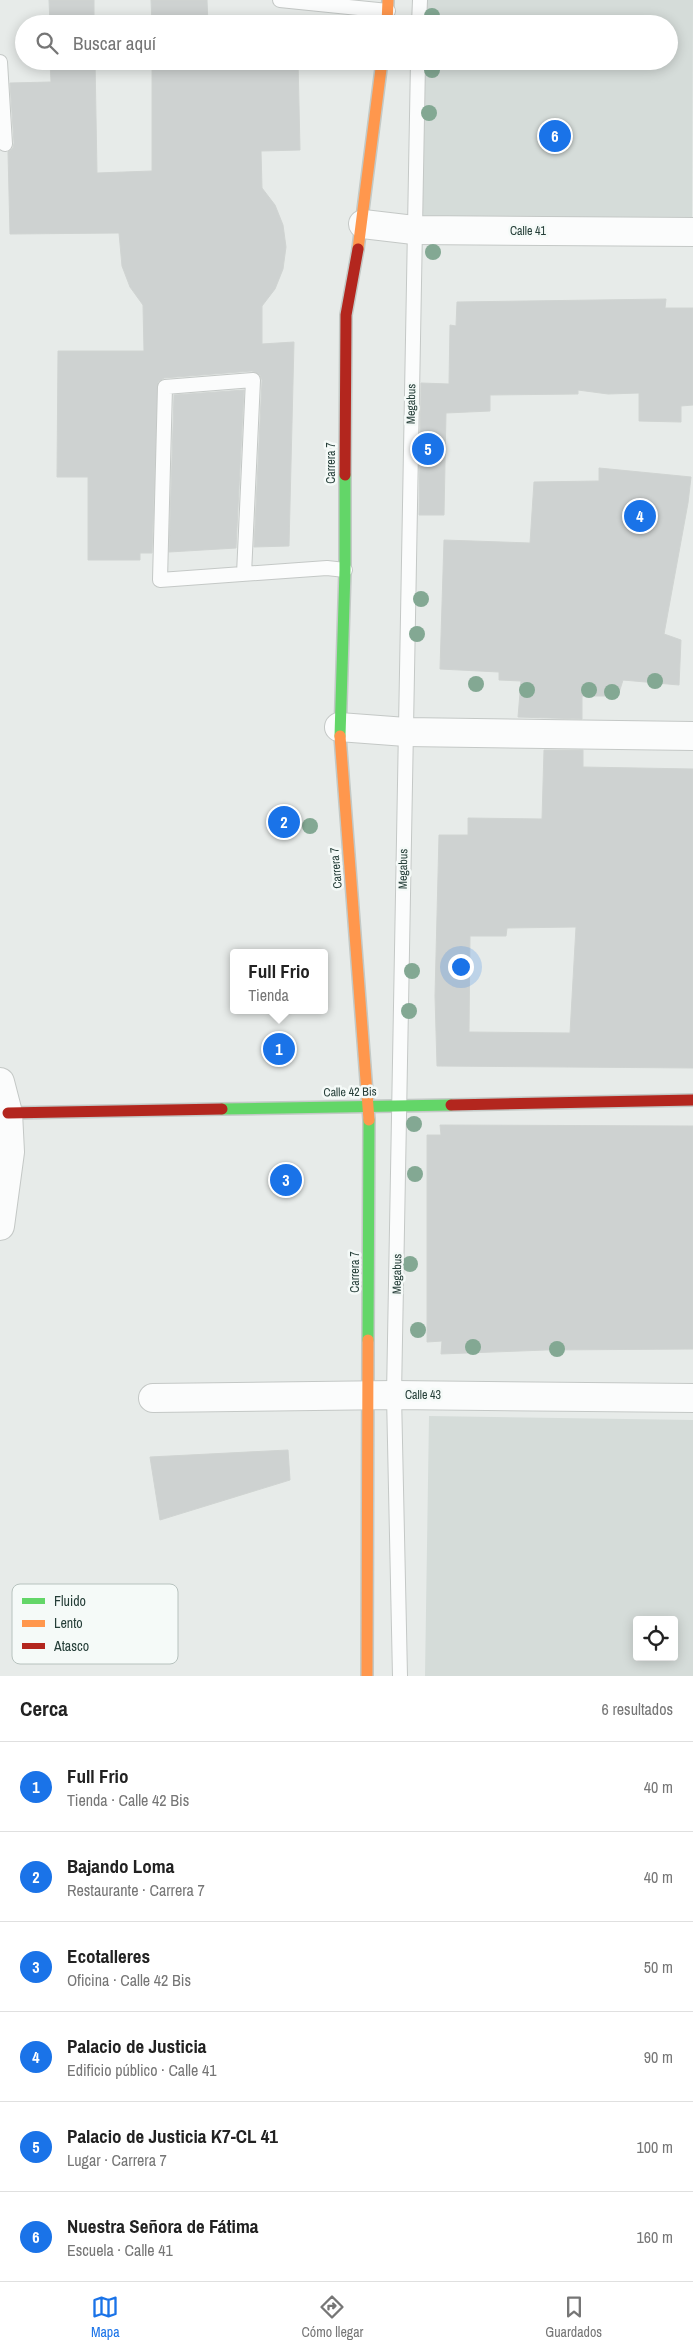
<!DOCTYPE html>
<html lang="es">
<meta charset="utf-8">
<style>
:root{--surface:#fff;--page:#f6f6f6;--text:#222;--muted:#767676;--line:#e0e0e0;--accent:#1a73e8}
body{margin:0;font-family:"Archivo Narrow",sans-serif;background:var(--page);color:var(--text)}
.controls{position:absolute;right:15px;bottom:15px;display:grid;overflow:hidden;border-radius:5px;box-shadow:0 2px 12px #0003}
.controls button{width:45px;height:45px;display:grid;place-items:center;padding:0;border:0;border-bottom:1px solid var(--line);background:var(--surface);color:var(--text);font:25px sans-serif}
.you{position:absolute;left:460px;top:966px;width:18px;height:18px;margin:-12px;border:4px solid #fff;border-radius:50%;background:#1a73e8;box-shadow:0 0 0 8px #1a73e833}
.badge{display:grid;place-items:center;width:32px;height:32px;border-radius:50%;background:var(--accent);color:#fff;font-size:16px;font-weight:700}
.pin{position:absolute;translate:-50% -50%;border:2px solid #fff;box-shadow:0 1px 5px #0006}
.popup{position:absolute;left:230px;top:949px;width:98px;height:65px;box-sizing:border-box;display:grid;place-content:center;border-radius:5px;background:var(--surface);filter:drop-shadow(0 1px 4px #0005);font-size:16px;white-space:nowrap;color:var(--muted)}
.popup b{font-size:19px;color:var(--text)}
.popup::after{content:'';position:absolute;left:50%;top:100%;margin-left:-10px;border:10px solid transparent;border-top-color:var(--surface)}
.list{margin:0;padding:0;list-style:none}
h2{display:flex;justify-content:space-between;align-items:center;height:65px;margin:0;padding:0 20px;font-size:21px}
h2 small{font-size:16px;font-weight:400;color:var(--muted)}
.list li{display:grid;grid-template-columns:32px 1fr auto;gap:15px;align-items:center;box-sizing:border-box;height:90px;padding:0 20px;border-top:1px solid var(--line)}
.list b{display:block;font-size:19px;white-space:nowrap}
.list p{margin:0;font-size:16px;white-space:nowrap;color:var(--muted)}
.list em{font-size:16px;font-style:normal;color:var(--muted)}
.icon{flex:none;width:28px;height:28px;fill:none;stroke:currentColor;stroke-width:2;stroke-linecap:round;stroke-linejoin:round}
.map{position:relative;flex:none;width:693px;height:1676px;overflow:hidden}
.search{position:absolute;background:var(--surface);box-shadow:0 2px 12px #0003;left:15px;right:15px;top:15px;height:55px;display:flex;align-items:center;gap:12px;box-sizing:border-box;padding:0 18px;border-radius:28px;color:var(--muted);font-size:19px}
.sheet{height:605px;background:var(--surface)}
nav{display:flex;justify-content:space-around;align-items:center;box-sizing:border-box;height:70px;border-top:1px solid var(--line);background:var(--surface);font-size:14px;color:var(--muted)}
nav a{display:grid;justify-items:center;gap:2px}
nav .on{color:var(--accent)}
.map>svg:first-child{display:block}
</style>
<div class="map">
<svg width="693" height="1676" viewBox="0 0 693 1676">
<rect width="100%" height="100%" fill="#e7ebe9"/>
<!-- built -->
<g fill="#d5dcd9" fill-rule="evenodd">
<polygon points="420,0 693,0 692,232 414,230 418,61 669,61 669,24 419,24"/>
<path d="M429,1416L693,1420V1676H425ZM637,1620H674V1657H637Z"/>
</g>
<!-- building -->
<g fill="#ced2d1" stroke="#d0d4d2" fill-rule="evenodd">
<polygon points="49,0 94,0 94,24 50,24"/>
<polygon points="151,0 207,0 208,24 152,24"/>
<polygon points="50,61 95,61 97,173 152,171 152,61 298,61 300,150 261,151 262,188 275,205 283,225 286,247 283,269 275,289 262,306 262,344 294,342 289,546 254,547 262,380 260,375 252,371 164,378 158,382 152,553 140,553 140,560 88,560 88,477 57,477 58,351 144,351 143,305 130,287 122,266 119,233 10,234 8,152 13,148 14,143 10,83 51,82"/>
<polygon points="666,299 665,308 693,308 693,405 681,406 681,422 639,421 639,393 608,394 578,390 578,394 490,395 490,411 446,413 444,515 419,515 421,383 449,384 450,325 456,326 457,302"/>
<polygon points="244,390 236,548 169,552 174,395"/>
<polygon points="599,468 691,477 688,503 664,634 681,640 679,685 623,680 618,696 582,696 582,719 518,717 521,681 499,680 499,672 440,669 444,540 530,543 534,482 599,481"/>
<path d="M544,750H583V767L693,769V1068L437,1066L435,996L439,835H468V818L542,819ZM576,927L570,1033L469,1032L470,936H506L507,928Z"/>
<polygon points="440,1125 693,1126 693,1349 546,1350 441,1354 442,1341 427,1342 427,1135 441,1135"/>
<polygon points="288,1450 290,1480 160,1520 150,1457"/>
</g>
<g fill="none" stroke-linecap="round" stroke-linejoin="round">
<!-- lane casing -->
<g stroke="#c4c8c6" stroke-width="16">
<g id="lane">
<polyline points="280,0 388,11"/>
<polyline points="419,24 420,0"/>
<polyline points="0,62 5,144"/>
<polyline points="244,574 253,380 165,387 160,580 327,568 345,570"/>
<polyline points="400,1676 394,1395 418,61"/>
</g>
</g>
<!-- street casing -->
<g stroke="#c4c8c6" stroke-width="30">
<g id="street">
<polyline points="363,224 414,230 693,232"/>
<polyline points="339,727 406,732 693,736"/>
<polyline points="0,1082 8,1113 10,1152 0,1226"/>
<polyline points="153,1398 394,1395 693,1398"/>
</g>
</g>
<!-- fast casing -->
<g stroke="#c3c9c6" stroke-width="14">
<g id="fast">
<polyline points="340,736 345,570 345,475"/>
<polyline points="222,1109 451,1105"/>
<polyline points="368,1340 369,1120"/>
</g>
</g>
<!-- slow casing -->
<g stroke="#c3c9c6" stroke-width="14">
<g id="slow">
<polyline points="387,24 388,0"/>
<polyline points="358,249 382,61"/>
<polyline points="340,736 369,1120"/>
<polyline points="367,1676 368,1340"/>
</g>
</g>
<!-- jam casing -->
<g stroke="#c3c9c6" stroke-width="14">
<g id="jam">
<polyline points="345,475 346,315 358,249"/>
<polyline points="451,1105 693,1100"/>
<polyline points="8,1113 222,1109"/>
</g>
</g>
<!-- lane -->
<use href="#lane" stroke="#fbfcfc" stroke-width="14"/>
<!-- street -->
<use href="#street" stroke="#fbfcfc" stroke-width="28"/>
<!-- fast -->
<use href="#fast" stroke="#63d668" stroke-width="11"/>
<!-- slow -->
<use href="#slow" stroke="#ff974d" stroke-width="11"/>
<!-- jam -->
<use href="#jam" stroke="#b3261e" stroke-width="11"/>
</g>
<!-- trees -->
<g fill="#83a893">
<circle cx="432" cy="16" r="8"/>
<circle cx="432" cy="70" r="8"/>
<circle cx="429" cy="113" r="8"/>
<circle cx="433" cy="252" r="8"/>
<circle cx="421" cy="599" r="8"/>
<circle cx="417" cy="634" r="8"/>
<circle cx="655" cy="681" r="8"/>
<circle cx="476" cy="684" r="8"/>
<circle cx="527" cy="690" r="8"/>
<circle cx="589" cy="690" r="8"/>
<circle cx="612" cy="692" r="8"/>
<circle cx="310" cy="826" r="8"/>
<circle cx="412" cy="971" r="8"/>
<circle cx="409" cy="1011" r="8"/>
<circle cx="414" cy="1124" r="8"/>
<circle cx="415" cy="1174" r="8"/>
<circle cx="410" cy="1264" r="8"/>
<circle cx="418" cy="1330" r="8"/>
<circle cx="473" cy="1347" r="8"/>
<circle cx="557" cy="1349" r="8"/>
</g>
<g text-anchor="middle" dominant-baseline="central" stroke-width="5" stroke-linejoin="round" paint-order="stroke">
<!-- street labels -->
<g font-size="12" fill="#253e38" stroke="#f5faf8">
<text x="528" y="231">Calle 41</text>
<text transform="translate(411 404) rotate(-89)">Megabus</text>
<text transform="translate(331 463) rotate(-90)">Carrera 7</text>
<text transform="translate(336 868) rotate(-95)">Carrera 7</text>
<text transform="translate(403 869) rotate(-89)">Megabus</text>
<text transform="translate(350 1092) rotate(-1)">Calle 42 Bis</text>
<text transform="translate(355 1272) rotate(-90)">Carrera 7</text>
<text transform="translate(397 1274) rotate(-89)">Megabus</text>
<text x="423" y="1395">Calle 43</text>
</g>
</g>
<!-- legend -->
<rect x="12" y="1584" width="166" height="80" rx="8" fill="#f5faf8" stroke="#b7c2be" stroke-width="1"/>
<rect x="22" y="1598" width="23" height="6" fill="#63d668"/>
<rect x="22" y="1620" width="23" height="7" fill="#ff974d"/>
<rect x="22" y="1643" width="23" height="6" fill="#b3261e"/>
<g font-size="14" fill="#253e38">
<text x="54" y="1606">Fluido</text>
<text x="54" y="1628">Lento</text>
<text x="54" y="1651">Atasco</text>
</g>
</svg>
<div class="controls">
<button><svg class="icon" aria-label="locate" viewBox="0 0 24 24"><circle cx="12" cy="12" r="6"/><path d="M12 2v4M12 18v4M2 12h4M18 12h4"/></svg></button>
</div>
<div class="you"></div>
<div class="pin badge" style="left:279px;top:1049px">1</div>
<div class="popup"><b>Full Frio</b>Tienda</div>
<div class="pin badge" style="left:284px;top:822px">2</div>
<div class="pin badge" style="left:286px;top:1180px">3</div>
<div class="pin badge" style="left:640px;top:516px">4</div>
<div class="pin badge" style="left:428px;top:449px">5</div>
<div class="pin badge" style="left:555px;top:136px">6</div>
<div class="search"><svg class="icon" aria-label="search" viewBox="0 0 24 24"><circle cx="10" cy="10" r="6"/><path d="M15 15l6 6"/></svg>Buscar aquí</div>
</div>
<section class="sheet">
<h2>Cerca<small>6 resultados</small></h2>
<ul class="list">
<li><span class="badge">1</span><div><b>Full Frio</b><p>Tienda · Calle 42 Bis</p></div><em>40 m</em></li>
<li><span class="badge">2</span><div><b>Bajando Loma</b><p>Restaurante · Carrera 7</p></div><em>40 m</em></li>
<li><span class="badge">3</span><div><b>Ecotalleres</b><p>Oficina · Calle 42 Bis</p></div><em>50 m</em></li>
<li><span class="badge">4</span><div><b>Palacio de Justicia</b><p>Edificio público · Calle 41</p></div><em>90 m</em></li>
<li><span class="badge">5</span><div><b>Palacio de Justicia K7-CL 41</b><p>Lugar · Carrera 7</p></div><em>100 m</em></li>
<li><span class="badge">6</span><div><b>Nuestra Señora de Fátima</b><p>Escuela · Calle 41</p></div><em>160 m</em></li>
</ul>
</section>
<nav>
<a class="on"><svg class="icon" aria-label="map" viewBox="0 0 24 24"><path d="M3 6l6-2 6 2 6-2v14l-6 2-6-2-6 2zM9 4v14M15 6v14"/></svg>Mapa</a>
<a><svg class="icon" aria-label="directions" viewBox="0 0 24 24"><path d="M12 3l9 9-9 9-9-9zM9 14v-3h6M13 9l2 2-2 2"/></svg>Cómo llegar</a>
<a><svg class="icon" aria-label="saved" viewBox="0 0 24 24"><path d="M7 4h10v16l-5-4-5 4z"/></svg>Guardados</a>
</nav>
